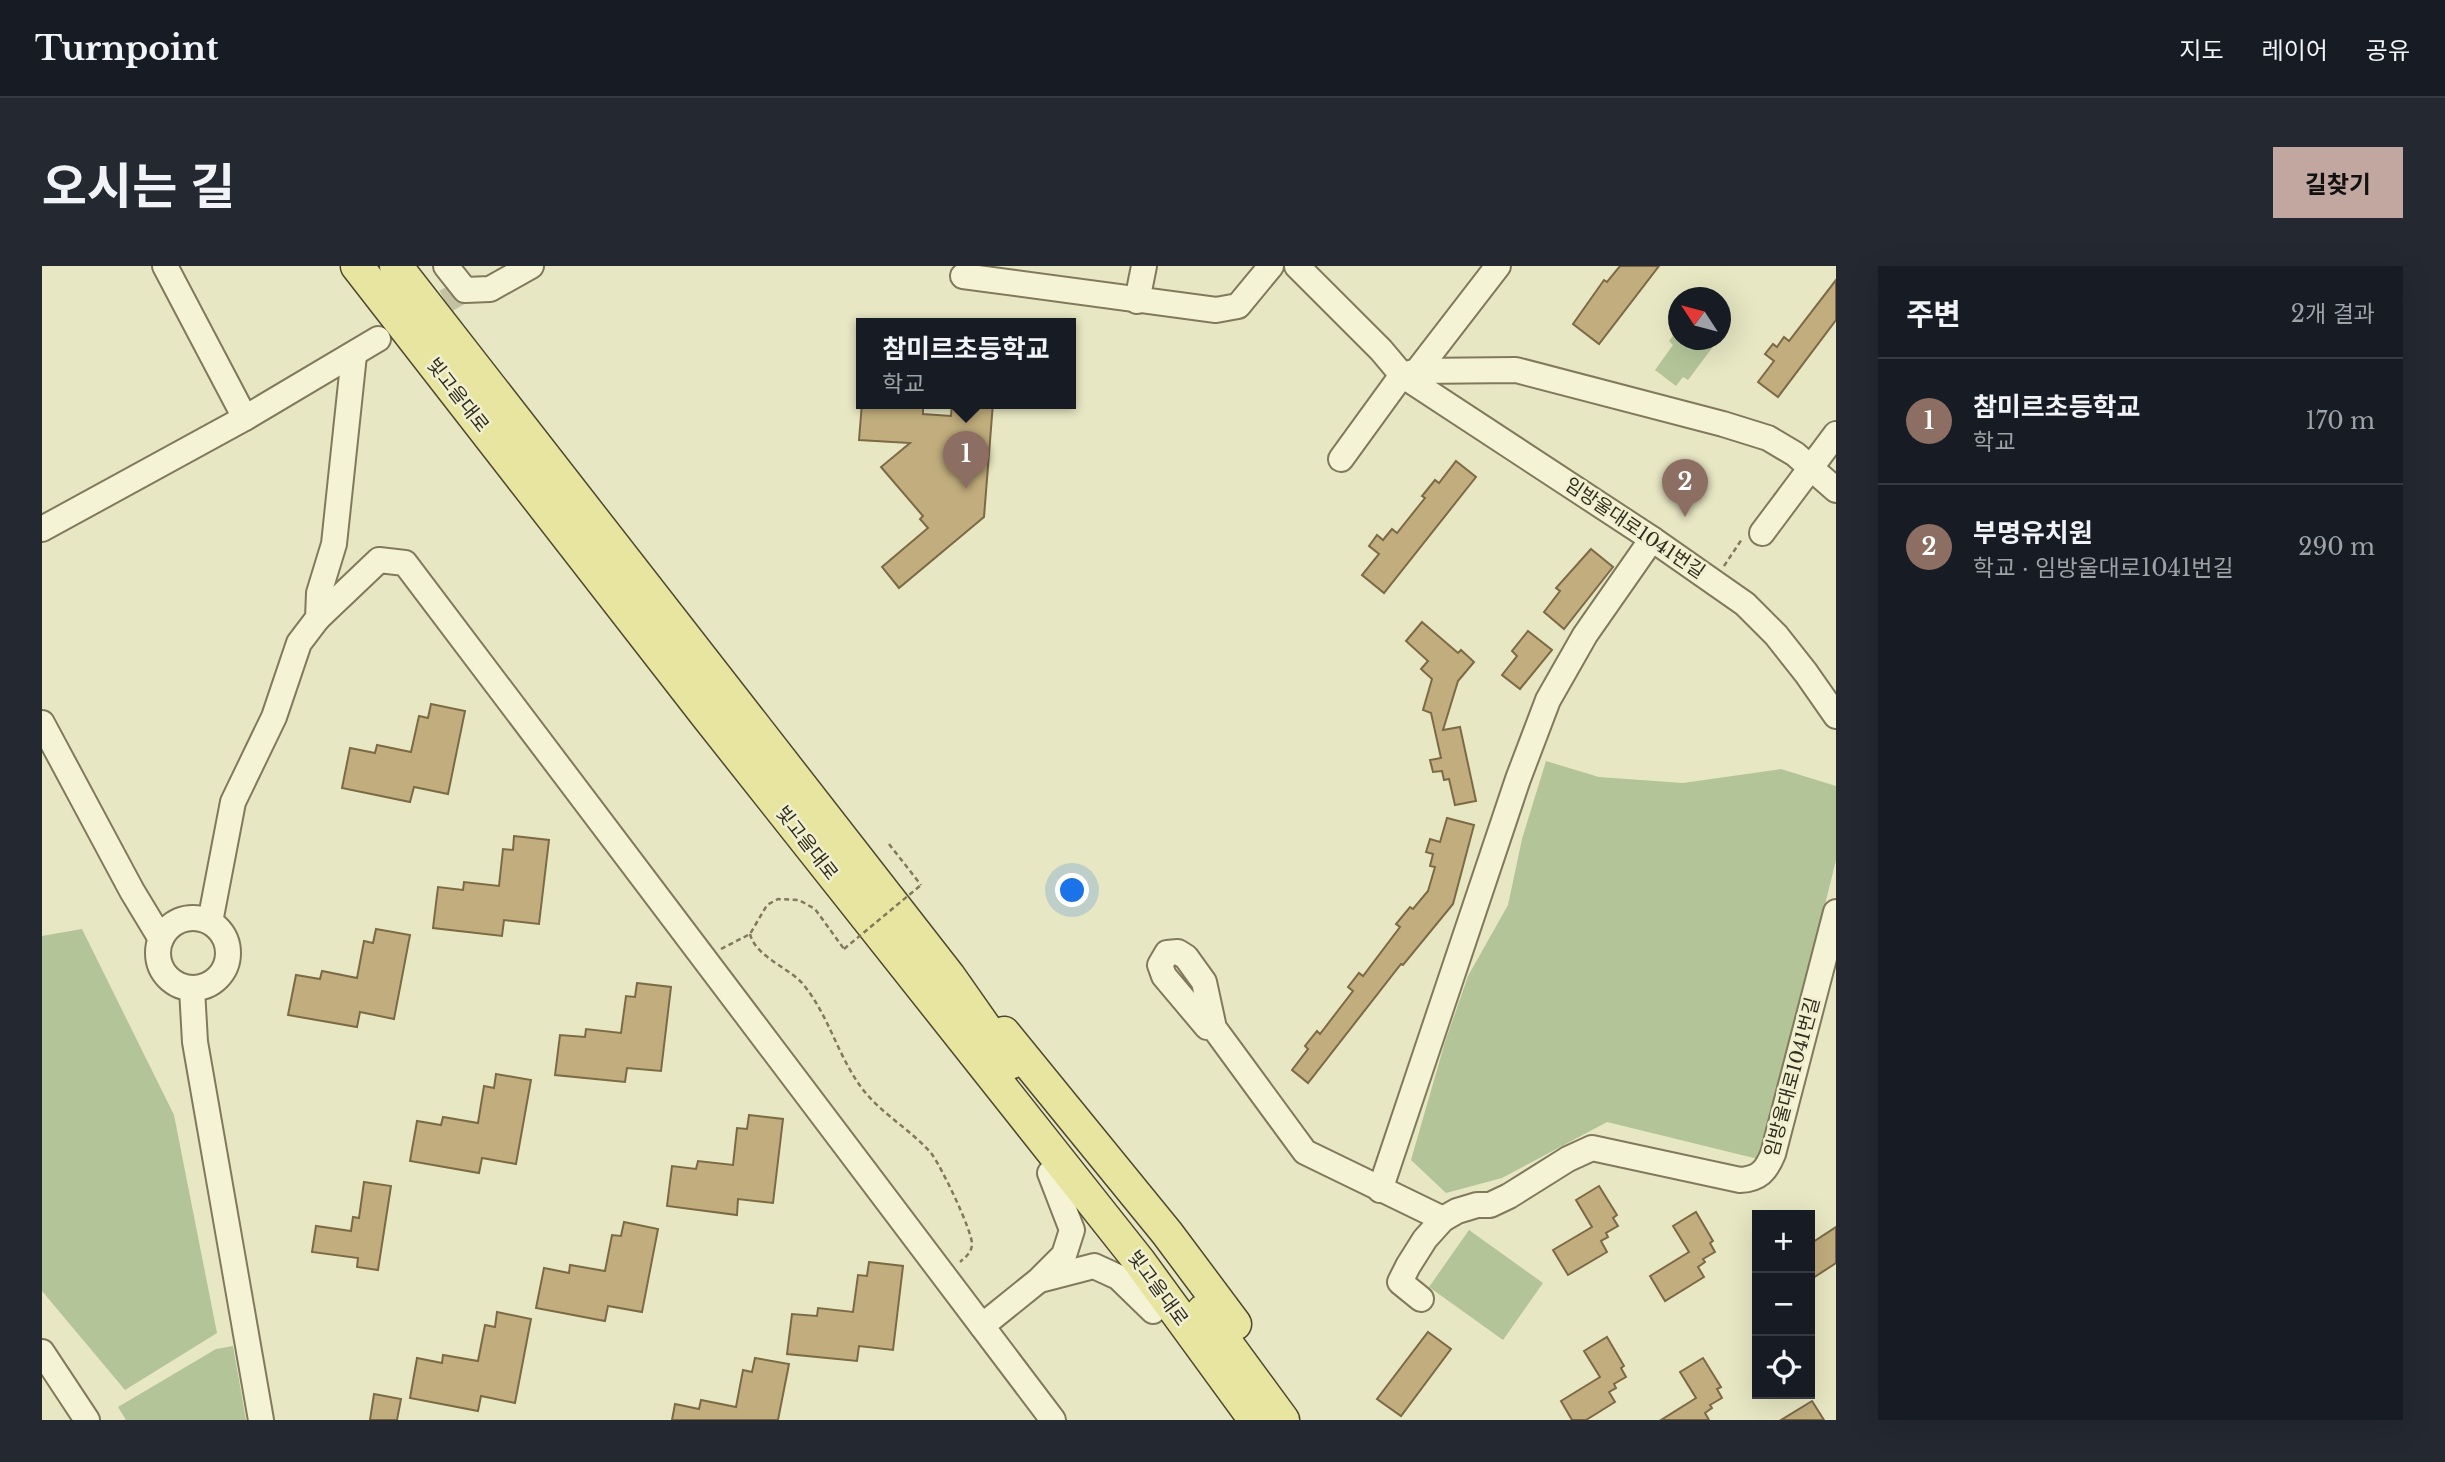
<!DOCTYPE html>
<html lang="ko">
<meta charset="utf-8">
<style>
:root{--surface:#171b24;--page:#242831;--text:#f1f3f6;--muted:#9ea1a6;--line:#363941;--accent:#c1a79f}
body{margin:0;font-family:"Libre Baskerville","Noto Sans KR",serif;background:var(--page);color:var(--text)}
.controls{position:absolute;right:21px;bottom:21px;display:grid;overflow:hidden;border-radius:0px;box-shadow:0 7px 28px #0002}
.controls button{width:63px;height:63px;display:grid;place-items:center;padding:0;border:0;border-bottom:2px solid var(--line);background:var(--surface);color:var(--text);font:35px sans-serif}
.compass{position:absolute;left:1626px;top:21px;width:63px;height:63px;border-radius:50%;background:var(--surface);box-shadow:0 7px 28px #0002;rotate:306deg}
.you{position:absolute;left:1031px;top:625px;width:24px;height:24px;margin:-18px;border:5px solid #fff;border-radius:50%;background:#1a73e8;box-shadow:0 0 0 10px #1a73e833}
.badge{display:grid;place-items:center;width:46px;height:46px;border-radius:50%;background:var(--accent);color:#fff;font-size:23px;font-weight:700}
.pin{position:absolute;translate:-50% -58px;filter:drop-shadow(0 2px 4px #0008)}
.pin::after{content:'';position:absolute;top:37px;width:24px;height:21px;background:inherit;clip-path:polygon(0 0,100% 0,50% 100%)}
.popup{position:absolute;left:814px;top:52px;width:220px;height:91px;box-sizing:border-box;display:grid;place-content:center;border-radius:0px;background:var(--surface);filter:drop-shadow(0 2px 5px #0005);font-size:23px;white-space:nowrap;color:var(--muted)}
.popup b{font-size:26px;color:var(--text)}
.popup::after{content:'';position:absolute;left:50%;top:100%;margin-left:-14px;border:14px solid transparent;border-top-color:var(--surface)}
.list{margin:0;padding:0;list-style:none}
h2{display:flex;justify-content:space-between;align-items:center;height:91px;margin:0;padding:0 28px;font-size:30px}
h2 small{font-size:23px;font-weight:400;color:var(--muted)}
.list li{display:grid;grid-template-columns:46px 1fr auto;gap:21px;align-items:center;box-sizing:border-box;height:126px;padding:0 28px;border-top:2px solid var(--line)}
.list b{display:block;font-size:26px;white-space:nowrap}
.list p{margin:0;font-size:23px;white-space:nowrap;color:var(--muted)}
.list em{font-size:23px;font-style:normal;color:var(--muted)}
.icon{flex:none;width:38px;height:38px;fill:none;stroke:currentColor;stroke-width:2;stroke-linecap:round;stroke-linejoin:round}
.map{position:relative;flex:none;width:1794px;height:1154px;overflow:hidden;border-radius:0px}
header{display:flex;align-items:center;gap:42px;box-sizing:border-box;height:98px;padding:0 35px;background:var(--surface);border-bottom:2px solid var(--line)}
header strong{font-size:33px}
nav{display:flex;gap:38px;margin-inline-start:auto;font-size:24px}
.intro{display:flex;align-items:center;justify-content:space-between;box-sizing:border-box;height:168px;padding:0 42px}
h1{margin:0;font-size:49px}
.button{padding:18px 32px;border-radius:0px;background:var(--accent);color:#111;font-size:24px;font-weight:700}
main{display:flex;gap:42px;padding:0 42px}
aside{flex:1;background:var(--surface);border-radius:0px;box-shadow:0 7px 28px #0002}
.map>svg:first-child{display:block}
</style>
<header>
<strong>Turnpoint</strong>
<nav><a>지도</a><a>레이어</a><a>공유</a></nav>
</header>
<div class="intro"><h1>오시는 길</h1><a class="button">길찾기</a></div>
<main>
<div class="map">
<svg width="1794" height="1154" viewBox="0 0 1794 1154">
<rect width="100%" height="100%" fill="#e8e7c3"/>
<!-- green -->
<g fill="#b3c498">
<polygon points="1636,63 1636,74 1676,74 1646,114 1641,111 1634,120 1613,104 1631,79 1627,75"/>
<polygon points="1504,495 1557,511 1641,517 1739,503 1794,520 1794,594 1720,894 1565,856 1460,912 1404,927 1369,894 1403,776 1426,710 1466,639 1480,573"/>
<polygon points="40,663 132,849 175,1067 83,1124 0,1025 0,670"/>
<polygon points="1427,964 1501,1017 1461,1074 1387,1021"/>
<polygon points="191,1080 204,1154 84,1154 76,1141 174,1083"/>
</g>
<!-- building -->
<g fill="#c1ad7d" stroke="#7c6a45" stroke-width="2">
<polygon points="1578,0 1617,0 1557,78 1531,58 1562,14 1565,16"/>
<polygon points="1794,14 1794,54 1736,131 1716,116 1732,95 1723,88 1731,78 1735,81 1742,71 1747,75"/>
<polygon points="820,137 881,137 881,148 909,150 910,137 951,137 942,251 857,322 840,301 886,262 878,253 881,250 839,201 868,177 817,174"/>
<polygon points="1414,195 1434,211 1342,327 1320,309 1337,288 1327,280 1335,269 1341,274 1350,263 1355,267 1383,232 1380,230 1393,214 1397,217"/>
<polygon points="1549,283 1571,301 1522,363 1502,346 1518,325 1514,322"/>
<polygon points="1380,356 1416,387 1419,384 1432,396 1416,415 1401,464 1418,461 1434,535 1413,539 1407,513 1402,514 1400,505 1391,506 1388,494 1399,492 1389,447 1381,444 1390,413 1379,403 1386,395 1364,375"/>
<polygon points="1486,365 1510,384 1478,423 1460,409 1475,390 1470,385"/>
<polygon points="389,438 423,445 406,528 372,521 368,536 300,522 308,482 333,487 335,479 369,486 377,450 386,452"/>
<polygon points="1405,552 1432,559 1411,638 1361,699 1359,698 1266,817 1250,804 1266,783 1263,780 1275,765 1278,768 1311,725 1306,721 1317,707 1321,710 1358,661 1354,658 1368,641 1371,643 1386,625 1393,601 1388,600 1391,588 1384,586 1388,573 1398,576"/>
<polygon points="472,570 507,574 497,658 462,654 460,670 391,662 396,621 421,624 422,616 457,620 461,583 471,584"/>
<polygon points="334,663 368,669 352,753 318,746 315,761 246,749 254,709 278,713 280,705 315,712 322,675 331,677"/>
<polygon points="595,717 629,721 619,805 585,802 583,816 513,809 518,769 543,771 544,763 579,767 584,730 593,731"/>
<polygon points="454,808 489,814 474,898 440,892 437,907 368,895 375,855 399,859 401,851 436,857 442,820 452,822"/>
<polygon points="707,849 741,853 731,937 696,933 695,949 625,940 630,900 654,903 656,895 691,899 695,862 705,863"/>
<polygon points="322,916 349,920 336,1004 315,1001 316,992 270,986 274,960 309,965 311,951 317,952"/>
<polygon points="1557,920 1575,949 1571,952 1576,960 1564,967 1566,971 1559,975 1565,986 1526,1009 1511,984 1550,961 1534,934"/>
<polygon points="1654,946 1671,975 1668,977 1673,986 1661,993 1663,996 1656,1001 1662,1011 1623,1035 1608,1010 1647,986 1631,960"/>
<polygon points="582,956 616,963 600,1046 566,1040 563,1055 494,1042 502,1002 527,1007 528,999 563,1005 570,969 579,970"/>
<polygon points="1794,961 1794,997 1768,1014 1768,978"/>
<polygon points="827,996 861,1000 851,1084 817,1080 815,1095 745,1088 750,1048 775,1050 776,1042 811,1046 816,1009 825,1010"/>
<polygon points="455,1046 489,1053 473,1137 439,1130 436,1145 368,1132 375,1092 400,1097 401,1089 436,1095 443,1059 453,1061"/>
<polygon points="1386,1066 1409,1083 1359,1150 1335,1133"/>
<polygon points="1565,1071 1582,1100 1579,1102 1584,1111 1572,1118 1574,1122 1567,1126 1573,1136 1544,1154 1530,1154 1519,1135 1558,1111 1542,1085"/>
<polygon points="713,1092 747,1098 736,1154 630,1154 633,1138 657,1143 659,1134 694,1141 701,1104 710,1106"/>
<polygon points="1661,1092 1679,1121 1675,1123 1680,1132 1668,1139 1670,1142 1663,1147 1667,1154 1619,1154 1654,1132 1638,1106"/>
<polygon points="332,1128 359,1133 355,1154 328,1154"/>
<polygon points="1770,1135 1782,1154 1739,1154"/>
</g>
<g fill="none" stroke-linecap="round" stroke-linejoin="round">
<!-- minor-tunnel -->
<polyline stroke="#c3c2a2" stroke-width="24" stroke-dasharray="24 12" stroke-linecap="butt" points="372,53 423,24"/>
<!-- minor casing -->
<g stroke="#80795c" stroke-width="28">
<g id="minor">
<polyline points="404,0 423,24 448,23 489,0"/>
<polyline points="1255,0 1339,84 1360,109 1610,273 1703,338 1734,369 1764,407 1794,450"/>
<polyline points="921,10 1174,44 1196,40 1229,0"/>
<polyline points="1095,35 1102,0"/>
<polyline points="1375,105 1474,104 1681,158 1726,172 1753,188 1794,224"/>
<polyline points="203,152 336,73"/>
<polyline points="1299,193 1360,109 1375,105 1456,0"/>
<polyline points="0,263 203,152 123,0"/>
<polyline points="1720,267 1794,168"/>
<polyline points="276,352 337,294 363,297 1011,1154"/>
<polyline points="0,457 90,625 119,673"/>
<circle cx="151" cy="687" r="35"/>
<polyline points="168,656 191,536 232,451 257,377 276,352 277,327 292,278 312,89"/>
<polyline points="150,723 153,776 219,1154"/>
<polyline points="1172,762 1165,761 1122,710 1118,699 1125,687 1136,686 1144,691 1162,716 1172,762 1263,886 1401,953"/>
<polyline points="1338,924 1476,513 1506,434 1543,369 1610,273"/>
<polyline points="998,1014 1052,1000 1076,1011 1111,1045"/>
<path d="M1379,1033L1358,1016L1366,1000L1383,973L1401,953L1415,945L1435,939H1448L1467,930L1526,893L1550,882L1698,914C1717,913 1724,905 1731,888L1794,646"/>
<polyline points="940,1060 997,1014 1022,989 1030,964 1008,907"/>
<polyline points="0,1086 45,1154"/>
</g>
</g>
<!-- major casing -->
<g stroke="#4e4630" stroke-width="35">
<g id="major">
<polyline points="315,0 665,450 1097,995 1213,1154"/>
<polyline points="354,0 907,710 968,797"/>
<polyline points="962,767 1125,967 1193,1058"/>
<polyline points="1161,1045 1241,1154"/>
</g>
</g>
<!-- path -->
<g stroke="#80795c" stroke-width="2.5" stroke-dasharray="5 3.5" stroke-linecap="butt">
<polyline points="1682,300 1700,273"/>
<polyline points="847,578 879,619"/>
<path d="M708,668C714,691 746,701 761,718C787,750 795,788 819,821C838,847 868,863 889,887C898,898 931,966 930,979C929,987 924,991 918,996"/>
<polyline points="679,683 708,668 725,639 736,633 757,634 773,643 802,683"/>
</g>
<!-- minor -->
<use href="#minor" stroke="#f4f3d5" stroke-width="24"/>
<!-- major -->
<use href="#major" stroke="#e7e59f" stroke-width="32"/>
<!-- path-bridge -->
<polyline stroke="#80795c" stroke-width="2.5" stroke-dasharray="5 3.5" stroke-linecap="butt" points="802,683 879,619"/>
</g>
<g text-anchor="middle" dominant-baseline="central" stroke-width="5" stroke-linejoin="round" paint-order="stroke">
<!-- street labels -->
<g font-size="19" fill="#312d1e" stroke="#f0f0d1">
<text transform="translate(416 129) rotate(52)">빛고을대로</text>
<text transform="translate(1593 262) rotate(34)">임방울대로1041번길</text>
<text transform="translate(765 577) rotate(52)">빛고을대로</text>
<text transform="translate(1750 811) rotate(-75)">임방울대로1041번길</text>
<text transform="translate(1116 1022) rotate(54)">빛고을대로</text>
</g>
</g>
</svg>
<div class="controls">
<button>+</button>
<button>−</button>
<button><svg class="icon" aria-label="locate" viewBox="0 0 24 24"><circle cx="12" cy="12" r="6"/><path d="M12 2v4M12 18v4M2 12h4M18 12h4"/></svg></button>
</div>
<svg class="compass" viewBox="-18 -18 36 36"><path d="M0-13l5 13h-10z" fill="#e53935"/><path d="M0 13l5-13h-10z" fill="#9ea1a6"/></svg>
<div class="you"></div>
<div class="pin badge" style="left:924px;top:223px;background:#8d6e63">1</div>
<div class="popup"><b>참미르초등학교</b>학교</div>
<div class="pin badge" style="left:1643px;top:251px;background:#8d6e63">2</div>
</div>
<aside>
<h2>주변<small>2개 결과</small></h2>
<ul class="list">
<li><span class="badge" style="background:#8d6e63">1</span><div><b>참미르초등학교</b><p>학교</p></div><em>170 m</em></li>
<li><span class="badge" style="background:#8d6e63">2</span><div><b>부명유치원</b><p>학교 · 임방울대로1041번길</p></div><em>290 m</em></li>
</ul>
</aside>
</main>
